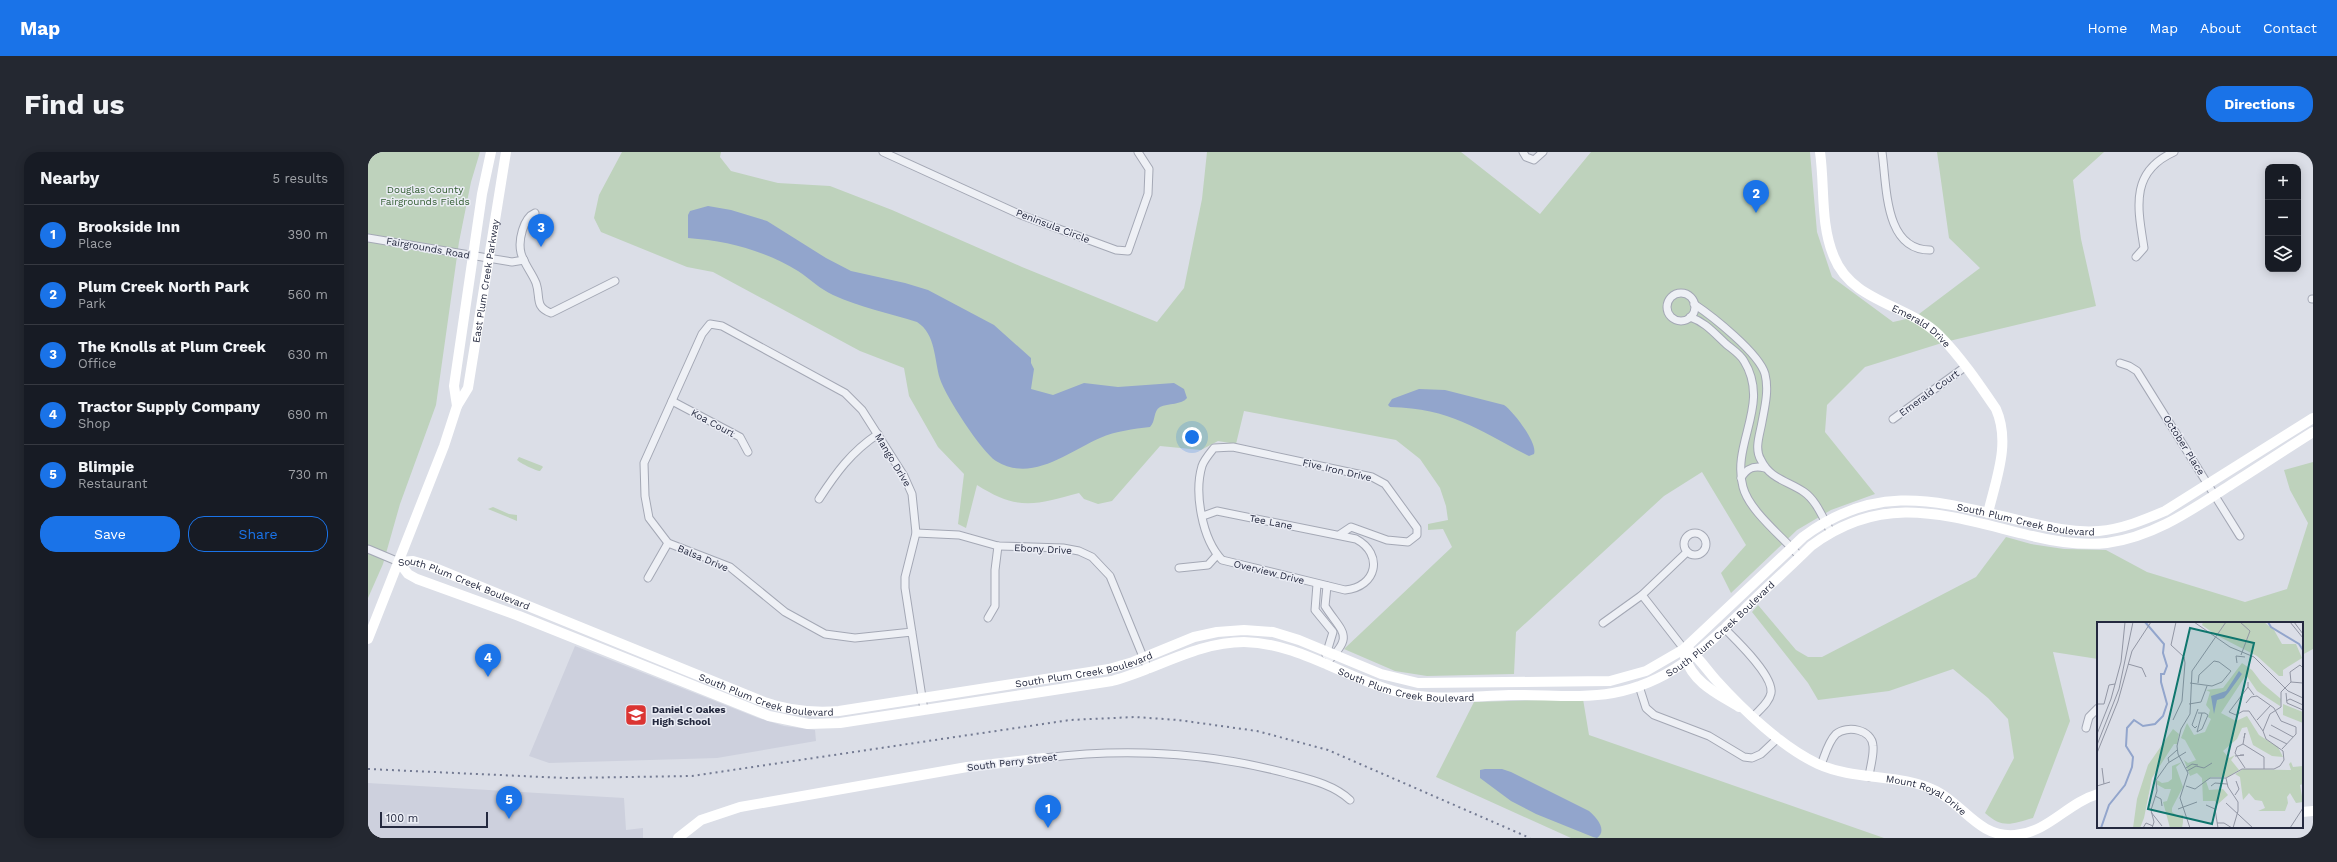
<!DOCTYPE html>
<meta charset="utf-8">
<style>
:root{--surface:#171b24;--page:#242831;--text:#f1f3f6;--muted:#9ea1a6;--line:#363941;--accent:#1a73e8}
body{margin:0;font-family:"Work Sans",sans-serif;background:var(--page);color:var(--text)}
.controls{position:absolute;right:12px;top:12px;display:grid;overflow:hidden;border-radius:8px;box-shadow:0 2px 10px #0003}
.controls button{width:36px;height:36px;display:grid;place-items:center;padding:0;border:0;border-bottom:1px solid var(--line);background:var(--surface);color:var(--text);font:20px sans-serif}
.scale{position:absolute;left:12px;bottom:10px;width:108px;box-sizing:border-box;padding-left:4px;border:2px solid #24293f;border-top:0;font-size:11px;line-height:14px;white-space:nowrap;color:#24293f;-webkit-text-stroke:3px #ebedf5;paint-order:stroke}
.you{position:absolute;left:824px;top:285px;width:14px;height:14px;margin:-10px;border:3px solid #fff;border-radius:50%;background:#1a73e8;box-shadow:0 0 0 6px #1a73e833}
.badge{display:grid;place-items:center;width:26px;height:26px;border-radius:50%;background:var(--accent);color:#fff;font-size:13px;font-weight:700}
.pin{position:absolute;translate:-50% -33px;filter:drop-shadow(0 1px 2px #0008)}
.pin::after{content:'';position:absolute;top:21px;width:14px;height:12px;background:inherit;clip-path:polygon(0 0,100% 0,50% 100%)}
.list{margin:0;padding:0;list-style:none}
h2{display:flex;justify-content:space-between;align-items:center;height:52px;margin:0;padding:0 16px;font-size:17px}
h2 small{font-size:13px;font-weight:400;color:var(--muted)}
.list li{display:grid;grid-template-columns:26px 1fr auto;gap:12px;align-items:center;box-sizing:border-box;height:60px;padding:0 16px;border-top:1px solid var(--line)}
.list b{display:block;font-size:15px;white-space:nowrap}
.list p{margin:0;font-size:13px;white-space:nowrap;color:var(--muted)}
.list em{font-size:13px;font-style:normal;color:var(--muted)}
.actions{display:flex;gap:8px;padding:12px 16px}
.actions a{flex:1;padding:9px 0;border:1px solid var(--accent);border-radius:16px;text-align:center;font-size:14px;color:var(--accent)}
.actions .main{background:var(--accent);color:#fff}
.icon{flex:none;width:22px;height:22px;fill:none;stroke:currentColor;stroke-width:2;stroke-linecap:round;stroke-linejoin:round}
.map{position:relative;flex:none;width:1945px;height:686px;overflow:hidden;border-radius:16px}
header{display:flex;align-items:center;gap:24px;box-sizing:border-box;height:56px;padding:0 20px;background:var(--accent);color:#fff}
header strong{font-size:19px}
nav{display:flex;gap:22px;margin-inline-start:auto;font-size:14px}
.intro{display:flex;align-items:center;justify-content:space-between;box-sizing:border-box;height:96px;padding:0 24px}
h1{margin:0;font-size:28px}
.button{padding:10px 18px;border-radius:16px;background:var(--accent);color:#fff;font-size:14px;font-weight:700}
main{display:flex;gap:24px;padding:0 24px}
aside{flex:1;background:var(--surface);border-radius:16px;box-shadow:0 2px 10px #0003}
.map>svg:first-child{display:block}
</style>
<header>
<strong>Map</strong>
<nav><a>Home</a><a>Map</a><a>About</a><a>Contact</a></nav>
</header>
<div class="intro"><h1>Find us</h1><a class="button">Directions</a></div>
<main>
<aside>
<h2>Nearby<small>5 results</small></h2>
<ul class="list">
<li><span class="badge">1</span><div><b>Brookside Inn</b><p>Place</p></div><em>390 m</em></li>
<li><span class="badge">2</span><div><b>Plum Creek North Park</b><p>Park</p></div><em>560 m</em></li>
<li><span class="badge">3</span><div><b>The Knolls at Plum Creek</b><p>Office</p></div><em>630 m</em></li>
<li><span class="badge">4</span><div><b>Tractor Supply Company</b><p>Shop</p></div><em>690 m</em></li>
<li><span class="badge">5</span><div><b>Blimpie</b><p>Restaurant</p></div><em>730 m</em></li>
</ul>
<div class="actions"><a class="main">Save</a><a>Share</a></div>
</aside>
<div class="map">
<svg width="1945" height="686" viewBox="0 0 1945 686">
<rect width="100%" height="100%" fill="#dbdee7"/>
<!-- built -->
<g fill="#cdd0dd">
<polygon points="207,494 390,566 416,574 447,578 448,589 349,606 181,611 161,604"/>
<polygon points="0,631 256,646 258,678 275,676 275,686 0,686"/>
</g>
<!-- green -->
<g fill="#bed2bc">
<polygon points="0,0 112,0 103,30 91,90 68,253 32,352 15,412 0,446"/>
<path d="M254,0H353L352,5L363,19L410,31L462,34L524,58L654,115L789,170L816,136L834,47L839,0H1093L1172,62L1223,0H1442L1449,80L1464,125L1525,170L1547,165L1612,116L1581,86L1569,0H1736L1705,28L1713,87L1728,154L1577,190L1497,215L1459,253L1457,280L1507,342L1463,358L1429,378L1363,441L1353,421L1378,393L1334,320L1296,344L1148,480L1146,522L1059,524L1027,519L976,497L1084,395L1075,377L1060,378V372L1080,368L1078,354L1072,336L1052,307L1028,288L876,259L868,292L850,289L833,298L792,294L744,349L730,352L716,347L711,341C667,353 650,359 609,333L598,376L590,372L596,322L570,295L541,244L536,216L492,199L345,120L319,115L233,80L226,66L231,43Z"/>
<path d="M151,305L174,314L175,315L172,319C168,319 152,311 149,308Z"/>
<path d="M1945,310V497L1934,503V471H1730V507L1685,500L1702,569L1665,666C1643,672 1635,677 1617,661L1646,606L1640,567L1620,546L1585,517L1521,539L1450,548L1440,531L1384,460L1390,453L1428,498L1440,505H1454L1608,425L1638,385L1663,392L1696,397L1738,398L1779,420L1877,450L1919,437L1940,371L1922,338L1916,318Z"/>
<polygon points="125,355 141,362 149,363 149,369 120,357"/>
<polygon points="1215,547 1221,583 1516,686 1203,686 1068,625 1106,550"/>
</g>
<!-- water -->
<g fill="#92a5cc">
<path d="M340,54L363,58L399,69L458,106L483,119L537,131L560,138L626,173L663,206V211L666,217L663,237L685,243L716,231L750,235L806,231L816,237L819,246C814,253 800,251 792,255C785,259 788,269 782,275C765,277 748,279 732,286C700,300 664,331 628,309C613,299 578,245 572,227C566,207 568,182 549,170C521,161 491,155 465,143C452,137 442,127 430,119C395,98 360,89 320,86V63L322,59Z"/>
<path d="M1051,237L1077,238L1136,253C1145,259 1170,291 1166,302L1161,304C1108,277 1085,257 1022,255L1020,253L1024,247Z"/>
<path d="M1117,617H1134L1143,620L1221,659C1228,665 1240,678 1229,686L1225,685L1168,662L1143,649L1112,626V618Z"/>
</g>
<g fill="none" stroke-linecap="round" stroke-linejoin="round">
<!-- street casing -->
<g stroke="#a4a8b5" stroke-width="9">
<g id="street">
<polyline points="515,0 653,63 748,98 760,99 780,42 781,17 770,0"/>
<polyline points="1155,0 1158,5 1166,8 1175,0"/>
<path d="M1514,0C1519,34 1516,98 1562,98"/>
<path d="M167,61C155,66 150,89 153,101C156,112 164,121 168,131C173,145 166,155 183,161L247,129"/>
<polyline points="0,86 144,110 156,108"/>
<path d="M1768,105L1776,96C1770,57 1761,20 1806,0"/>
<circle cx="1313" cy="155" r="14"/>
<polyline points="1944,147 1945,147"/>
<path d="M1326,152C1344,164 1391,201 1397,222C1401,238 1397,254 1394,270C1392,282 1386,297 1393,308C1402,327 1420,329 1436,340C1449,349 1455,367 1463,380"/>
<path d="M1322,165C1337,170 1346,181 1358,192C1364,197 1372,202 1376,209C1403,253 1363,291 1375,335C1381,359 1415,385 1432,405"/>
<polyline points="1752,211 1761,214 1769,219 1872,384"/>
<polyline points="304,249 372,285 380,300"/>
<polyline points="1525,267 1597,215"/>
<path d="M1373,326C1379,316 1386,313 1397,316"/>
<path d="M451,347C468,321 483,300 510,282"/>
<path d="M835,364L849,359L988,387C1016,402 1009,435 977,438L854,408C834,387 826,341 834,314C836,308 842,301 846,296L865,295L1004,325L1017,332L1049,376V383L1040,390L1019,388L983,375L971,383"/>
<polyline points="548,381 591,383 630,394 695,396 711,399 724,405 742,424 780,517"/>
<circle cx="1327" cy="392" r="11"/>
<polyline points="0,397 31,410"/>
<polyline points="811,416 840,413 849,403"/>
<polyline points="280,426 300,391"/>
<polyline points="949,432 947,458 965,480 958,503"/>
<polyline points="1274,443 1316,497"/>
<polyline points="620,466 627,454 627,418 630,394"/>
<polyline points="1235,471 1274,443 1319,400"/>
<path d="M1356,476C1369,489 1406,524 1403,541C1401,551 1392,557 1386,564"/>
<polyline points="544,480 487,486 457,482 417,460 362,415 300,391 281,366 277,344 276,311 334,182 342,172 354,174 477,241 494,258 536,324 544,342 548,381 537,425 537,436 556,558"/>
<path d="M957,512C988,483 974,481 957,454L959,434"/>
<polyline points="1271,534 1278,556 1286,563 1341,584 1376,605 1384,606 1393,602 1410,586"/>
<polyline points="1718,576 1721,565 1730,556"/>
<path d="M676,606C758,596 838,600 918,621C940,627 965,632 982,648"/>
<path d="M1453,613C1457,603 1460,590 1468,582C1479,573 1504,577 1505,594C1506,604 1502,615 1501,625"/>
</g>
</g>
<!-- street -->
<use href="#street" stroke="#eef0f5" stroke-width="7"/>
<!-- secondary -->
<g stroke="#fff" stroke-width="10">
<path id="s1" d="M1452,0C1457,35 1452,72 1466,105C1484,150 1539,152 1571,183C1592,204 1611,232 1628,257C1643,291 1628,327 1620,361"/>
<polyline points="89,254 86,234 114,42 123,0"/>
<path id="s2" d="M31,410L40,422L49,427L151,464L401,564L440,572L472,571L744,529C789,517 829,490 876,490C930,491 975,525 1026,539C1063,550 1103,544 1141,543C1175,542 1211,547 1245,541C1303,530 1335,497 1376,458C1398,436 1421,416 1443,394C1515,340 1577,363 1656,382C1683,389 1712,394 1739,391C1786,385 1825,357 1864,332C1891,315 1918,297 1945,280"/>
<path id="s3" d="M31,410L45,409L62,414L396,550C421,559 445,561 471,559L741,517L765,510L826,485L849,480L876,478L905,480L931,488L1013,522L1050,531L1242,529L1278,519L1316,497L1435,385C1511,328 1572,350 1655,369C1680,375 1705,381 1731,379C1754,377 1776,368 1797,359L1945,266"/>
<path id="s4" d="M0,487L76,294L89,254L100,236L138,0"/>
<path id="s5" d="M1322,499C1332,507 1339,518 1348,528C1375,558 1414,595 1450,612C1487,629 1532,621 1568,639C1596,653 1611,686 1647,683C1681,680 1699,651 1730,642"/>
<path d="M1317,505C1325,531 1350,542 1371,555"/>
<polyline points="1934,660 1945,659"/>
<polyline points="310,686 333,668 372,655 599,615 676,606"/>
</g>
<!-- rail -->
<polyline stroke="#737a92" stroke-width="2" stroke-dasharray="2 4" stroke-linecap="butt" points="0,617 197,626 324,624 702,568 767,565 810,568 889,579 960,598 1162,686"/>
</g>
<!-- icons -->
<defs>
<g id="school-square" transform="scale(1.15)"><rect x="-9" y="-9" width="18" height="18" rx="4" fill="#db3432" stroke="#ebedf5"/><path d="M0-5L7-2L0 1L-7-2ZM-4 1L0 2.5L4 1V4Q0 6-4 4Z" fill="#fff"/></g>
</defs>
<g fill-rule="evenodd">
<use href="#school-square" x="268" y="563"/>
</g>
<g text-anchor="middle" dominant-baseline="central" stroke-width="3" stroke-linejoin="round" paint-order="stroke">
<!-- park labels -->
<g font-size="10" fill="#315c30" stroke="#ebedf5">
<text x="57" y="37">Douglas County<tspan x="57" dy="12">Fairgrounds Fields</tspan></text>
</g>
<!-- street labels -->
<g font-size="10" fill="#24293f" stroke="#ebedf5">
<text transform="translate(685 74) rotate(21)">Peninsula Circle</text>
<text transform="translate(60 96) rotate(10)">Fairgrounds Road</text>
<text stroke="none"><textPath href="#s4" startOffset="379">East Plum Creek Parkway</textPath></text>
<text stroke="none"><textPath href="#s1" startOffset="220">Emerald Drive</textPath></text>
<text transform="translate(1561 241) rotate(-36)">Emerald Court</text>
<text transform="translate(345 271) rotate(28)">Koa Court</text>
<text transform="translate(1816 293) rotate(58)">October Place</text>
<text transform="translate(525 308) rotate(59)">Mango Drive</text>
<text transform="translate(969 318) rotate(13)">Five Iron Drive</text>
<text stroke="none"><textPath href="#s3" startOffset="1736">South Plum Creek Boulevard</textPath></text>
<text transform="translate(903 370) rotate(11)">Tee Lane</text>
<text transform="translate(675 397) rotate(3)">Ebony Drive</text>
<text transform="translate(335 406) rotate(23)">Balsa Drive</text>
<text transform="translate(901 420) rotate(14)">Overview Drive</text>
<text stroke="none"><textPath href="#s3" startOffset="69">South Plum Creek Boulevard</textPath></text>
<text stroke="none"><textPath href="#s2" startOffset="1394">South Plum Creek Boulevard</textPath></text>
<text stroke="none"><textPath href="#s3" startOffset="717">South Plum Creek Boulevard</textPath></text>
<text stroke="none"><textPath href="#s2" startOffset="1058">South Plum Creek Boulevard</textPath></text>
<text stroke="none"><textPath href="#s3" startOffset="393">South Plum Creek Boulevard</textPath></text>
<text transform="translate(644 610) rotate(-7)">South Perry Street</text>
<text stroke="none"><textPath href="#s5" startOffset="286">Mount Royal Drive</textPath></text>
</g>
<!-- poi labels -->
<g font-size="10" font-weight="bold" fill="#24293f" stroke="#ebedf5" text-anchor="start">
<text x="284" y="557">Daniel C Oakes<tspan x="284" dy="12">High School</tspan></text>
</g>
</g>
<!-- overview -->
<g transform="translate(1729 470)">
<rect width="206" height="206" fill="#dbdee7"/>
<path d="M106,0H167L177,8L185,22H199L205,36L186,48V54H182L160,34L119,13L105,3ZM145,41L155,48L165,61L184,77L183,84L160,69L149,53L124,91L139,99L150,94L162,113L181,125L186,135L175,134L156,123L150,105L145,106L140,117L126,129L132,136L138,133L134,138L142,148L131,155H114L109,159L112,168L126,167L131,173L120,183L118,179H106L105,156L100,151L93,154L87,138L91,141L99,138L88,118L84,116L90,101L97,113L108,110L114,97L111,95L113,88L109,83L113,70L109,68L126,66ZM186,82L206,90V101L186,93ZM76,107L82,112L80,122H77L55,156L47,196L43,206H36L40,177L51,143ZM85,140L79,145L86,165L75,186V190L81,194L86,193V200L85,206H73L66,180L70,179L74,167H68L59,162L60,158L65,161L71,160L75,157V144ZM194,140L196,145L206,144V162L203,163L206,180L199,181L193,171L190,175L191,181L188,189H161L168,186L165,179L158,178L152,171L146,178L143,155L138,152L146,147L194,148L192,142Z" fill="#bed2bc"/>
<path d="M142,49L145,52L132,70L127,76L120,78L117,92L114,74L129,69Z" fill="#92a5cc"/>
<path fill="none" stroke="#92a5cc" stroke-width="2" d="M171,0L174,5L202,22L206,28M4,206L12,183L28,163L35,145L36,135L29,124L30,106L37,98L46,104L58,102L66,94L70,82L64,60V52H67L70,44L66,31L67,22L48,0"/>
<path fill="none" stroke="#9296a4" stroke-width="1" d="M97,0L133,25L157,35L191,69L206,76M143,0L153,9L144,33M193,0L206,16M197,0L206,12M140,41L139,34L148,35M31,42L45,46L49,55M151,60V65L157,73M194,60L193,50L203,43L206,46M194,60L206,61M93,61L115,64L125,60L134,49L122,40L117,39L102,53L101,61M151,65L132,90L139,93L146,89H152L166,109M189,71L190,81L206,88M189,79L193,77L206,83M149,81L154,75L160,74L177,86L184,99L199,105V112L185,127M0,82H7L12,63L18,62M92,82L104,80L110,64M101,91H108L111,93L105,107L100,110L105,91M76,98L85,79L88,41L87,35L74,23L79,0M160,98L174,83M174,103L196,115M100,104L98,106L95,103L101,87M0,112L14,77L24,40L28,0M172,113L190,122M146,122L148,111L147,116M0,123L22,67L36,0M0,131L21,79L35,29L54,0M138,134L147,133H143M72,140L71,136L80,128M5,146L7,162M89,146L95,142L101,143M148,146L138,131L140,125L146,122L167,135V147M90,149L99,144L107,146L115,141M129,156L131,165L141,180V189L136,206M0,164L13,160M89,164L98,167L113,156H129L145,147H177L183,144L187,138L186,129L169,117L166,109L173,92L184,85V70L194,60M114,164L118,161L130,162M138,173L142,167L139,159M58,174L64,177L65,184M129,181L156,206M109,183L118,187L121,206M81,187L100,180M54,190L65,204M120,201H127L135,206M46,206L49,201L56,204M55,206L57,200L54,188L60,169L59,158L71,141L89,130M93,206L83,176L91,151L81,132L80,124L84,107L93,92L95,49L129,0M193,206L206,186"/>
<path fill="#0f766e" fill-opacity="0.15" stroke="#0f766e" stroke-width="2" d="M93,6L157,21L115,202L51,187Z"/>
<rect width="206" height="206" fill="none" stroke="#24293f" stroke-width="2"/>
</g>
</svg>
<div class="controls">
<button>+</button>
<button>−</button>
<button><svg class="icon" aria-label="layers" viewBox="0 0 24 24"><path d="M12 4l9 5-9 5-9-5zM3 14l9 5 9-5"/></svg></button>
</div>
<div class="scale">100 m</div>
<div class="you"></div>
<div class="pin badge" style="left:680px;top:676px">1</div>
<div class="pin badge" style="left:1388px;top:61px">2</div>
<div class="pin badge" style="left:173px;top:95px">3</div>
<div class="pin badge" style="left:120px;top:525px">4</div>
<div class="pin badge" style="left:141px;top:667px">5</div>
</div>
</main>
